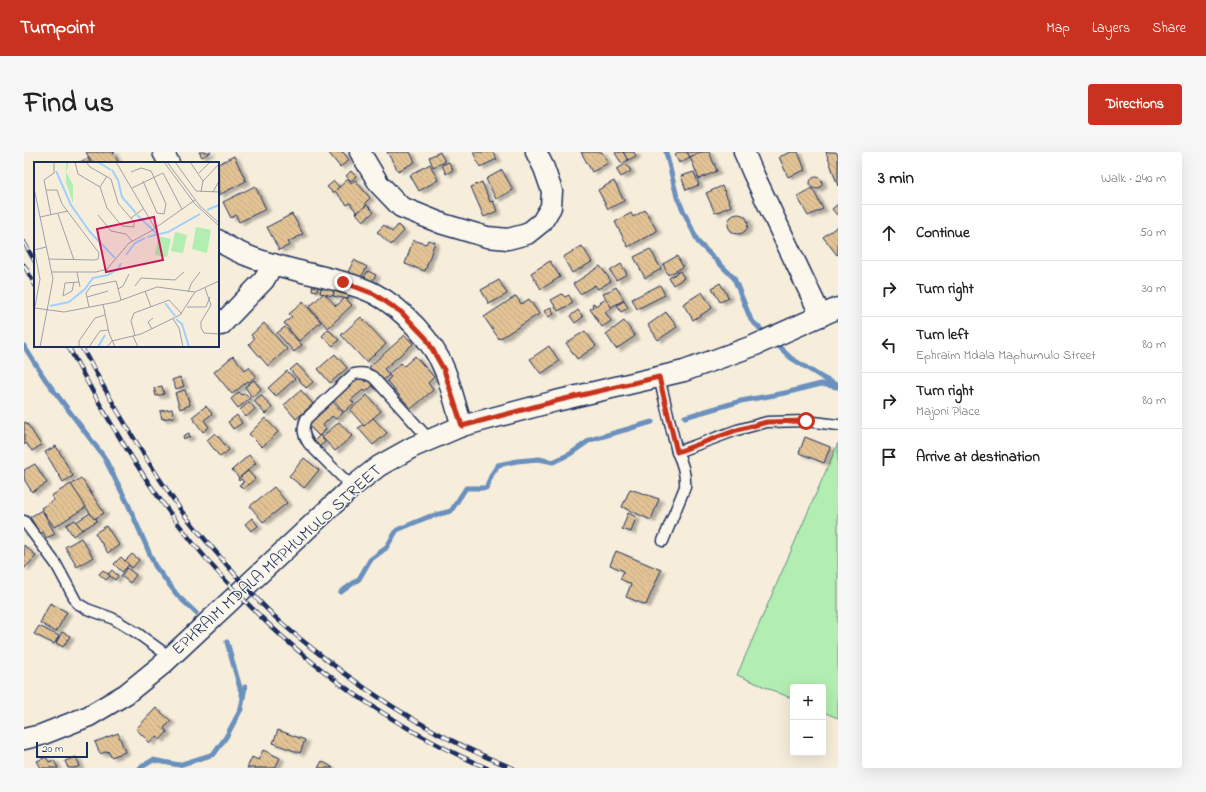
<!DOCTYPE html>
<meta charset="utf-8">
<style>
:root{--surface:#fff;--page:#f6f6f6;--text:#222;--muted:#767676;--line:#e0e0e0;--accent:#c8321e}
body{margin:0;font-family:"Indie Flower",sans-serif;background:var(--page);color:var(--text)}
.controls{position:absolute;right:12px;bottom:12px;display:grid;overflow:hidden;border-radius:4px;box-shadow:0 4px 16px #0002}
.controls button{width:36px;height:36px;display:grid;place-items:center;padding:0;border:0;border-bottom:1px solid var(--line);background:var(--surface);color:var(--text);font:20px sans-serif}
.scale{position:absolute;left:12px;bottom:10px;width:52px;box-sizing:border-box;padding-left:4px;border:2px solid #1b2f5e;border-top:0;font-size:11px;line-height:14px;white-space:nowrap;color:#1b2f5e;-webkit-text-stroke:3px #fbf7ec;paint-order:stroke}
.stop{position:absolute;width:12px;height:12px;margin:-9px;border:3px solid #c8321e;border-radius:50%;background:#fff}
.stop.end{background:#c8321e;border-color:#fff;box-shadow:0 1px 4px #0008}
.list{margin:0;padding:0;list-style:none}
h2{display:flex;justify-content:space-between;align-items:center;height:52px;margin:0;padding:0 16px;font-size:17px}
h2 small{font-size:13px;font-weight:400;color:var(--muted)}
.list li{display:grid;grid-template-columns:26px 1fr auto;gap:12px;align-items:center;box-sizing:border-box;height:56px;padding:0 16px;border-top:1px solid var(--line)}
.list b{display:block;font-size:15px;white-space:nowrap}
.list p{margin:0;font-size:13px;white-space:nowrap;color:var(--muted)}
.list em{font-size:13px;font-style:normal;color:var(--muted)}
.icon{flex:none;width:22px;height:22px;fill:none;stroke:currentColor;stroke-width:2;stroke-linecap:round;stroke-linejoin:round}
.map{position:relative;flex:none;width:814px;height:616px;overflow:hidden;border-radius:4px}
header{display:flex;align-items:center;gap:24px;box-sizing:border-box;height:56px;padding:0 20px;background:var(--accent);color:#fff}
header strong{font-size:19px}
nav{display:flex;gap:22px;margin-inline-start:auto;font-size:14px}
.intro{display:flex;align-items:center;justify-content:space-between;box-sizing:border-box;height:96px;padding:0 24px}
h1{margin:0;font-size:28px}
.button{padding:10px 18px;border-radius:4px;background:var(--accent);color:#fff;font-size:14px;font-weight:700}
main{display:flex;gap:24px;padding:0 24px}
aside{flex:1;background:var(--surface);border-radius:4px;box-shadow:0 4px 16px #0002}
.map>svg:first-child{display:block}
</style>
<header>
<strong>Turnpoint</strong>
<nav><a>Map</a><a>Layers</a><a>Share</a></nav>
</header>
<div class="intro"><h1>Find us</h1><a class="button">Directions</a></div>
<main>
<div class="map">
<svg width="814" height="616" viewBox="0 0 814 616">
<defs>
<pattern id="building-back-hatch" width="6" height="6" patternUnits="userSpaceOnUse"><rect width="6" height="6" fill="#e3c395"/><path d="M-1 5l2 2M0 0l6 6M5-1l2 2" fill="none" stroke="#c2a883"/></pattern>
<filter id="shadow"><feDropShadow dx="4.5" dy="2.5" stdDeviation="1" flood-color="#0004"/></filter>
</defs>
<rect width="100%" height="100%" fill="#f6eddb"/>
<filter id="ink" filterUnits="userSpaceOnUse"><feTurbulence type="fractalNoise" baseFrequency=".025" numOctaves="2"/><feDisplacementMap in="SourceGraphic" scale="8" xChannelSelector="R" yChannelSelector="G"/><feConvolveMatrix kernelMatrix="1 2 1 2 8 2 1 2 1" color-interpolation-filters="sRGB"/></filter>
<g filter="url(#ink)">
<!-- garden -->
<polygon fill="#b2edb1" stroke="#668e88" points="814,291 814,566 799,560 799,535 769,535 769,547 713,523"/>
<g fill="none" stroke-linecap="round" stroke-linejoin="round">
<!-- stream -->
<g stroke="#6b90bd" stroke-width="5">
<polyline points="642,0 653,45 674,90 710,126 727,168 744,184"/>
<polyline points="749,189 767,206 799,226 814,234"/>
<polyline points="0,194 21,227 80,305 104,352 131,414 154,444 172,461"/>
<polyline points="661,265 717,249 761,241 797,232 813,235"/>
<polyline points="317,440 335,427 346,408 362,396 373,378 404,365 427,359 442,336 462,336 468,322 474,313 493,309 515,307 529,310 546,302 566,288 628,270"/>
<polyline points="203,490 218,543"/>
<polyline points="116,616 129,608 155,613 190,602 202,585 217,557 221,535"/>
</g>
</g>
<!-- building -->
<g fill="url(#building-back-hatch)" stroke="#1b2f5e" filter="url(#shadow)">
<polygon points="62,0 91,0 89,1 94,9 90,11 68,11"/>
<polygon points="175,0 187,0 178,5"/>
<polygon points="304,0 319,0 325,8 316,15"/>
<polygon points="363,0 386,0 391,10 374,19"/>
<polygon points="416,0 421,10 409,15 405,5"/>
<polygon points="449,0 469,0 473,7 456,15"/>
<polygon points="557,0 578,0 584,11 568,20"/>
<polygon points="593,0 599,0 604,8 598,12 591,1"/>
<polygon points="599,0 610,0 612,4 604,8"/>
<polygon points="654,0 663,0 666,5 655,11 651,2"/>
<polygon points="663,0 678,0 666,5"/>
<polygon points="678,0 685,0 693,19 675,27 666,5"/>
<polygon points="767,0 774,0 781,18 764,25 755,5"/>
<polygon points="802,0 813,0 814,4 814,34"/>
<polygon points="210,4 222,29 195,43 194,12"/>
<polygon points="64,6 66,11 54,11"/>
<polygon points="425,10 429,18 422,22 418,13"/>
<polygon points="406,12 414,28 395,39 386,23"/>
<polygon points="602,12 607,19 597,25 592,17"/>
<polygon points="478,18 489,38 472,47 462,27"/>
<polygon points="327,19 332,24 327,29 322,24"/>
<polygon points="670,20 675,33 662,38 657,24"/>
<circle cx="792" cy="31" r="6"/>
<polygon points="324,27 327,31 331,28 346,46 341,51 343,53 333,61 326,51 323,53 311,39"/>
<polygon points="310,29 315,35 309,41 303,35"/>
<polygon points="590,29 600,49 584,57 574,38"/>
<polygon points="458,30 466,50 469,49 473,59 460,65 447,35"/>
<polygon points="231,34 242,57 215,70 212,63 207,66 199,50"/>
<polygon points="698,34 707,54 691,61 682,41"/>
<polygon points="788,36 799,57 784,64 773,44"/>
<polygon points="342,52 350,60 339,69 331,60 332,60 333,61 343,53"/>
<polygon points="814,52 814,62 813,63 808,57"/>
<polygon points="621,58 633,79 604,95 591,70 607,61 609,65"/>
<circle cx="714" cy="72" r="10"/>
<polygon points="268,62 279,82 264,90 266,93 255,98 243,75"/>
<polygon points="360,73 368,80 374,73 380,79 367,93 353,80"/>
<polygon points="814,74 814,102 813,103 799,85"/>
<polygon points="389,88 402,92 404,88 411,90 401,119 381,112"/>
<polygon points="558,94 568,110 548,121 539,105"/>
<polygon points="626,97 637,117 621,126 610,105"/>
<polygon points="653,104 659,115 644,123 639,112"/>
<polygon points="330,108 343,115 336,127 324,120"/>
<polygon points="526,109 536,125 517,137 507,121"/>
<polygon points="597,112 603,122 592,128 586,119"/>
<polygon points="576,114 587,129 574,137 571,133 556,142 549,132"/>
<polygon points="344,119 352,123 347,131 339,127"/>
<polygon points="656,119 660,126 649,133 645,126"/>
<polygon points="475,128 483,142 465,152 457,138"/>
<polygon points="289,131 294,133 293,139 288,138"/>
<polygon points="696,131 705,146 696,150 688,136"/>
<polygon points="298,132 311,136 309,144 296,141"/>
<polygon points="636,133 641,143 613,157 608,147"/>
<polygon points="592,135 600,148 587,155 579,142"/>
<polygon points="311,136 325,140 324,147 309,144"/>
<polygon points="678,140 688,156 669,168 659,152"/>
<polygon points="300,141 312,154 321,146 328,153 304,176 285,155"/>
<polygon points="538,142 541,145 545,143 549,151 534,159 527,148"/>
<polygon points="492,144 497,152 505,147 515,162 475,187 460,165"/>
<polygon points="582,147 588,156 581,160 587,169 578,175 566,157 569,155 568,152 570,151 571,154"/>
<polygon points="600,149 604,156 597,160 593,153"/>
<polygon points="279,150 297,170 275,189 260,171 268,165 265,162"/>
<polygon points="527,155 530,162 524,165 520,159"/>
<polygon points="554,158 559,165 551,171 546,164"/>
<polygon points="642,160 653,175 634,188 624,173"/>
<polygon points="337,165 362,192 342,210 317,183"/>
<polygon points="600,169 611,184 592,197 582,182"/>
<polygon points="240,171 263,197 244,214 225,192 230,187 227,183"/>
<polygon points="261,175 278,193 270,200 253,181"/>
<polygon points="304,177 315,188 309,194 298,184"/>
<polygon points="561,179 572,194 553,207 542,191"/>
<polygon points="381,183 389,192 360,217 365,223 358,229 345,215"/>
<polygon points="525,194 535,209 517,222 506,207"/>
<polygon points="311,202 323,216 306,231 294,217"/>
<polygon points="209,204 221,218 225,215 232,224 225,230 224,229 208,242 190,220"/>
<polygon points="391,204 410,225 404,231 409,238 387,257 363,229 367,225 364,222 377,211 380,214"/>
<polygon points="273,212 289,230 282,236 266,218"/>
<polygon points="263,219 271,227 252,244 244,236"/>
<polygon points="335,223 341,230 345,227 350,233 341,240 339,238 327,248 330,251 320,260 308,246"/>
<polygon points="156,225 160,234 152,237 148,228"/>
<polygon points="230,228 237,237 228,245 221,235"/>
<polygon points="138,234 140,242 132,244 130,236"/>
<polygon points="161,238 166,253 156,257 151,241"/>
<polygon points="277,238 289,252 272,267 260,253"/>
<polygon points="215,240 218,243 221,241 226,246 214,256 207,247"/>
<polygon points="237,243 248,256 241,262 230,249"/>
<polygon points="343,243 357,259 340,274 326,258"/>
<polygon points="225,250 231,257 222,265 216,258"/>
<polygon points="309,250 319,261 312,267 308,264 299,273 302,277 295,284 284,273"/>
<polygon points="182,254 188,262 180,268 185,275 179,280 168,265"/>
<polygon points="148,257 150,265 138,267 136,259"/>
<polygon points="213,263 218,271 209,277 204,270"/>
<polygon points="241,266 254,280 238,295 225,282"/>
<polygon points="349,266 363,281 349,293 334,276 339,273 340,274"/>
<polygon points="2,270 17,293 8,299 2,291 0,293 0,271"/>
<polygon points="315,270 328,284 311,299 298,285"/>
<polygon points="165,281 166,285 160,287 159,284"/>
<polygon points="191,281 205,298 196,305 183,288"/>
<polygon points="296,283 301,290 295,295 290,289"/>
<polygon points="781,285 806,295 800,311 775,301"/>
<polygon points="32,294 49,324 39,330 21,300"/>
<polygon points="225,303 232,311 215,326 208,318"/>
<polygon points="280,306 295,318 280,336 265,324"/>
<polygon points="11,312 23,331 8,340 0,327 0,318"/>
<polygon points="224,319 231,327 219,337 215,333 220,330 217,327 215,329 214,327"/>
<polygon points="57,326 80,361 70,367 47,333"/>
<polygon points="47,332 62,355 30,375 17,356 30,348 27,344"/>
<polygon points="250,335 263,351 239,370 226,354"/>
<polygon points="606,337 635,347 627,368 598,355"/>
<polygon points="18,358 31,382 22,386 19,380 16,382 6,365"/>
<polygon points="66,361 70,367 72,366 73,369 58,378 52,370"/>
<polygon points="604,361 612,365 607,380 598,377"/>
<polygon points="228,366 234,374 227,379 221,372"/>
<polygon points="51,368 58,378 49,384 42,373"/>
<polygon points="82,374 95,393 84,401 71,381"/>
<polygon points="57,386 69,405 53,415 41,395"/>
<polygon points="0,393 12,404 0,417"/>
<polygon points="592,399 637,418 622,453 602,445 607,432 596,427 600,419 586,413"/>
<polygon points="108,402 115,408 108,416 101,409"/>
<polygon points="97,405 105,413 98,420 90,412"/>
<polygon points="103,416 112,423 106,431 97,424"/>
<polygon points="79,418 86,424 82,428 75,422"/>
<polygon points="88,418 94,424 91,428 84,422"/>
<polygon points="26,451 43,460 32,480 16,471"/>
<polygon points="15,474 35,484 30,492 10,482"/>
<polygon points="38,480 46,484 39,495 32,491"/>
<polygon points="132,556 147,569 140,576 143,580 136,588 132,584 126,591 112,577"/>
<polygon points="254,578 281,588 276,601 249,591"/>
<polygon points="94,581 101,600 87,605 84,599 76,602 71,590"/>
<polygon points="239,598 256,606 251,616 223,616 228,605 234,608"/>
<polygon points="22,605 25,610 30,608 34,616 17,616 13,609"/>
<polygon points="52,605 56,614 50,616 44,616 41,609"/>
<polygon points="298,609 309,616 294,616"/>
</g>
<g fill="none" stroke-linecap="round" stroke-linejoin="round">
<!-- lane casing -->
<g stroke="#1b2f5e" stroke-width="13">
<g id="lane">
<polyline points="635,225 653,300 713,278 743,270 782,269 814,273"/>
<path d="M328,335L285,292C279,283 278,277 282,267L330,222C338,220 343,221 349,225L406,288"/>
<polyline points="0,369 32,412 53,451 63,457 88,466 113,481 146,505"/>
<path d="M639,389L661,335C662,322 659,312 653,300"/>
</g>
</g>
<!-- street casing -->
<g stroke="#1b2f5e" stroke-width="23">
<g id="street">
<polyline points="139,0 145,11"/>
<polyline points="336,0 355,32 377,55 419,72 463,85 484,87 503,82 518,70 527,55 528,39 520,16 512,0"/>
<polyline points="720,0 729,21 797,164"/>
<path d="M194,88C217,105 248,112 275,119C298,125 330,131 351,142C378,156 410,190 421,219C428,237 432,256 438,274"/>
<polyline points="197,173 240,128 249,112"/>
<polyline points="0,587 17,583 65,564 102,542 139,512 328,335 355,314 389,295 438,274 532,249 660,219 729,194 814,156"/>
</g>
</g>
<!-- lane -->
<use href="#lane" stroke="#fbf7ec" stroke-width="10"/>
<!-- street -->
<use href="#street" stroke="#fbf7ec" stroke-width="20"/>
<!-- rail casing -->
<g stroke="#1b2f5e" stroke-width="4.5">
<g id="rail">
<polyline points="0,90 11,110"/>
<polyline points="0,113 11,133"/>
<path d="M44,194C75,253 109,312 149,365C230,474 339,563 463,616"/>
<path d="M57,194C88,251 121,308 159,361C171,376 184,391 197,406C213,425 229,444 247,461C262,476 278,488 294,501C353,548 419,589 489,616"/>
</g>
</g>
<!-- rail -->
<use href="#rail" stroke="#fbf7ec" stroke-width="3" stroke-dasharray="9" stroke-linecap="butt"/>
</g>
</g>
<g fill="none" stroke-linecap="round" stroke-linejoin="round" filter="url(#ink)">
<!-- route -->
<polyline stroke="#c8321e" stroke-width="5" points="319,130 350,142 377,160 402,186 420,218 438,274 532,249 635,225 653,300 713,278 743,270 782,269"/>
</g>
<g text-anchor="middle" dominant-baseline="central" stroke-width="3" stroke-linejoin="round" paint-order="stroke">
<!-- street labels -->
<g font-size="17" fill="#1b2f5e" stroke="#fbf7ec">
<text transform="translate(253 408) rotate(-42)">EPHRAIM MDALA MAPHUMULO STREET</text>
</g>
</g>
<!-- overview -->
<g transform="translate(10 10)">
<rect width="185" height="185" fill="#f6eddb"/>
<path d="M32,0H35L32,10L39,23V41L32,21Z" fill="#b2edb1"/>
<path d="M162,65L177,68L173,91L158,87ZM141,70L153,73L149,91L137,89ZM124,74L137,77L133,95L121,93Z" fill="#b2edb1"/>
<path fill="none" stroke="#a0d1fd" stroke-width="2" d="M64,0L77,8M78,8L84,18L88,35L102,51M22,9L37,43L56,70L81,96M173,48L185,43M103,53L122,71M113,75L134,70L166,52M92,93L101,81L111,76M131,141L141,154M16,144L35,140L51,127L59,116L74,113L85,106L87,101M142,157L148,162L155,185M64,185L71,173"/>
<path fill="none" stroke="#9ea1a9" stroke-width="1" d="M41,0L44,12L66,25L73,46L88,64L100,65V60L84,41L77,17L56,5L52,0M82,0L121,66M130,0L161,42L185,64M133,0L166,44L185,61M141,0L162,29L185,30M156,0L169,19M97,10L107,6L117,9L132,42L130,52L123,51L109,19M165,11L176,0M66,25L73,14M0,26L19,117L6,185M98,26L129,11L148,47M12,28H23L28,42L65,91L64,97L60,98L15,97M167,30L169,19L185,2M179,30L185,19M24,52L40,98M17,53L10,18L20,11V0M64,53L77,69L92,72L98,79M6,55L34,49M97,56L109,47M0,86L6,117L0,150M0,88L12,85M18,110H62L73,107L95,81L117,69L161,38M43,110L46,125M40,120L38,129L29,134L31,121L45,120M101,124L107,116L141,118L150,110M171,126L177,143L167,160V166L170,171L185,172M84,127L89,124L95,112M111,129L117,145M154,130L157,122L166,110M53,135L74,129M69,142L75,171L81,185M55,145L52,131L57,124L82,119L87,138M153,145H172L176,135M1,146L30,150L82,140L123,125L161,130L185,119M139,157L145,166L149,185M118,167L114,160L119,156M99,174L104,185M101,174L97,159L100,151L135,138L148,152M45,185V179L61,156L71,153M55,185L66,169L74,168M73,185L78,179L107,172L146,153L161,130"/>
<path fill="#c2185b" fill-opacity="0.15" stroke="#c2185b" stroke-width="2" d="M120,55L129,98L72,110L63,67Z"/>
<rect width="185" height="185" fill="none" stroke="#1b2f5e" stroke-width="2"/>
</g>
</svg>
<div class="controls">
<button>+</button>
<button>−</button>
</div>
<div class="scale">20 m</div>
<div class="stop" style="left:782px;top:269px"></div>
<div class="stop end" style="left:319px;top:130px"></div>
</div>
<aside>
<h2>3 min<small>Walk · 240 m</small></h2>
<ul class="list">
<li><svg class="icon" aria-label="ahead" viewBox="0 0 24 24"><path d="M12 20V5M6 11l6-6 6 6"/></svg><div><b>Continue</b></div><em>50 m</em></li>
<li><svg class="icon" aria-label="right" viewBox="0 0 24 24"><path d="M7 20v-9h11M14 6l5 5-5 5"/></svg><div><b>Turn right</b></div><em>30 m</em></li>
<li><svg class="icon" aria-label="left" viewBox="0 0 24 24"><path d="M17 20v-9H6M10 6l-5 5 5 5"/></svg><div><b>Turn left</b><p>Ephraim Mdala Maphumulo Street</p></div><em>80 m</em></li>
<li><svg class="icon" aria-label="right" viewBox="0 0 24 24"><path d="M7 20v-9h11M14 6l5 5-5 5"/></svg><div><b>Turn right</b><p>Majoni Place</p></div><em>80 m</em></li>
<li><svg class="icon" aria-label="arrive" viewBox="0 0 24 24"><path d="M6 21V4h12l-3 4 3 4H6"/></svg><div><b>Arrive at destination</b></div></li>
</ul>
</aside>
</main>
